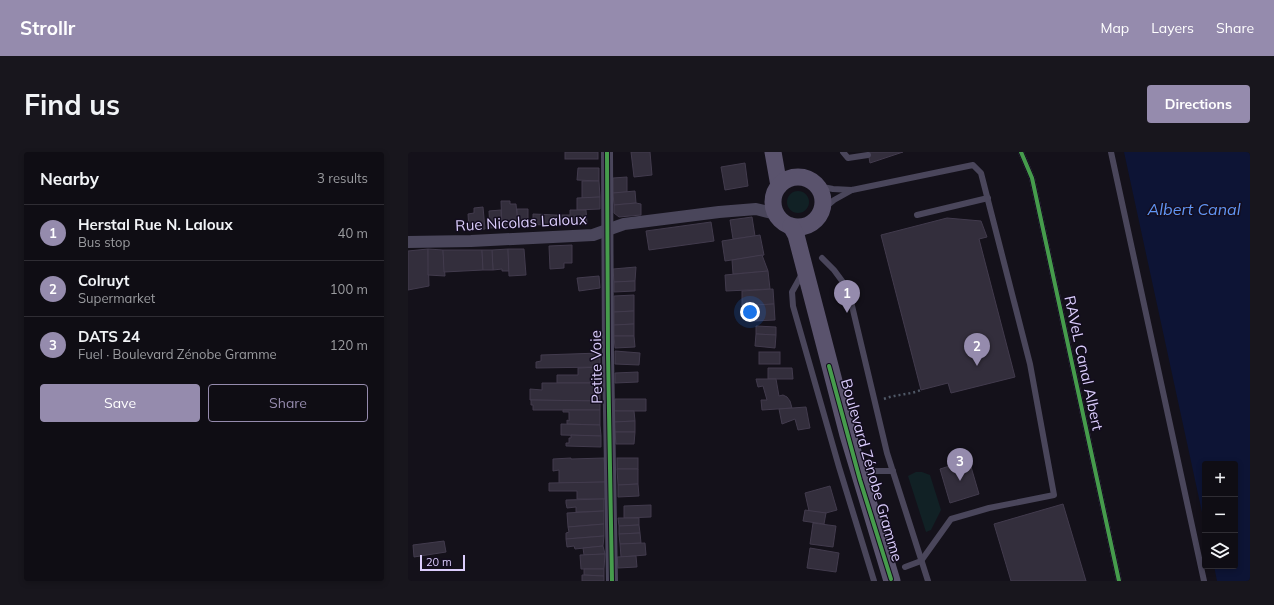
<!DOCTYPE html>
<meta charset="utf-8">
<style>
:root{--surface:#0f0d14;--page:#18161d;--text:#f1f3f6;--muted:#9b9ca0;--line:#2f2d34;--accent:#958bad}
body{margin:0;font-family:Mulish,sans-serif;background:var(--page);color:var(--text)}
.controls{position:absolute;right:12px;bottom:12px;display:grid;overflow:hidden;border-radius:4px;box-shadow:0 2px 6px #0003}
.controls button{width:36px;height:36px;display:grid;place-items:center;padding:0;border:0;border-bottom:1px solid var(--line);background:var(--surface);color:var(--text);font:20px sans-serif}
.scale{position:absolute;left:12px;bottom:10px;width:45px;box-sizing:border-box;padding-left:4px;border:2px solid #dbcdfc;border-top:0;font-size:11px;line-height:14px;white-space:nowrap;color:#dbcdfc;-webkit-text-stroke:3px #130d1e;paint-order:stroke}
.you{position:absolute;left:342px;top:160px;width:14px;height:14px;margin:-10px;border:3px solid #fff;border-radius:50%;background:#1a73e8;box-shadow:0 0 0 6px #1a73e833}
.badge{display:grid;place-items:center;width:26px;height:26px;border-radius:50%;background:var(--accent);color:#fff;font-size:13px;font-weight:700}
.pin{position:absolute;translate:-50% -33px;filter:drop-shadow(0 1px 2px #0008)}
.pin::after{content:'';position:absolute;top:21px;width:14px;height:12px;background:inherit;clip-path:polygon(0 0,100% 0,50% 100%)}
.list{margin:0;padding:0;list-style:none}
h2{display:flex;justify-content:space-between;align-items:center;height:52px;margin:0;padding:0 16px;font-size:17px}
h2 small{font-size:13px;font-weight:400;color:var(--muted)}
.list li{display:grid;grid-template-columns:26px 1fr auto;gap:12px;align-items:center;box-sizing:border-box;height:56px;padding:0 16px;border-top:1px solid var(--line)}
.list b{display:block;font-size:15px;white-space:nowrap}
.list p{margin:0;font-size:13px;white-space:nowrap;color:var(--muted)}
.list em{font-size:13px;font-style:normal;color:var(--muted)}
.actions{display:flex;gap:8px;padding:12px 16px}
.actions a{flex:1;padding:9px 0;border:1px solid var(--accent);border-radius:4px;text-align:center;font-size:14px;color:var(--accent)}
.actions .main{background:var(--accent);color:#fff}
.icon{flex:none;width:22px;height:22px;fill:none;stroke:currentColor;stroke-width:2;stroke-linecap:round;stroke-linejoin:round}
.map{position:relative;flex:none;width:842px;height:429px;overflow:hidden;border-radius:4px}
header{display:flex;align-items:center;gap:24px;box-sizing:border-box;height:56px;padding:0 20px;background:var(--accent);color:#fff}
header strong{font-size:19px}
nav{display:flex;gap:22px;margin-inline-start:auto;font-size:14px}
.intro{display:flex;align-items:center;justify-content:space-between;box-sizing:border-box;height:96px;padding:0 24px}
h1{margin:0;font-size:28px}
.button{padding:10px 18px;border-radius:4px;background:var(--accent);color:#fff;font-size:14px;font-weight:700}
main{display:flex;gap:24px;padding:0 24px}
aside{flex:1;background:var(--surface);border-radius:4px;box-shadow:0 2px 6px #0003}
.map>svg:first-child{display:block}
</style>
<header>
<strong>Strollr</strong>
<nav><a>Map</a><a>Layers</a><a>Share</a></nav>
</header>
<div class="intro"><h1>Find us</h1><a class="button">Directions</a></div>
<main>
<aside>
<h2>Nearby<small>3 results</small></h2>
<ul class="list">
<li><span class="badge">1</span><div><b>Herstal Rue N. Laloux</b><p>Bus stop</p></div><em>40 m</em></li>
<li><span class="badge">2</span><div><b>Colruyt</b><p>Supermarket</p></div><em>100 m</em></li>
<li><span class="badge">3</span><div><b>DATS 24</b><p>Fuel · Boulevard Zénobe Gramme</p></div><em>120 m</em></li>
</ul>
<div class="actions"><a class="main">Save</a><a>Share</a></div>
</aside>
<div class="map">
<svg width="842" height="429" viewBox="0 0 842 429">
<rect width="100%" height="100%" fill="#14111a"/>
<!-- green -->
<g fill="#112125">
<circle cx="390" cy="50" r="11"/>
<polygon points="508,320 514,320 522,323 533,358 523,378 518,380 500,324"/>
</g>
<!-- water -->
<polygon fill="#0d1435" points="716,0 842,0 842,429 809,429 806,414 827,414 827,312 797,312 797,374"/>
<!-- building -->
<g fill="#332e3c" stroke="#423b4d">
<rect x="157" y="0" width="33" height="7"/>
<polygon points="223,0 242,0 244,23 226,25"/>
<polygon points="460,0 495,0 462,11"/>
<polygon points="337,11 340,34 317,38 313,15"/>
<polygon points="170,16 191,16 191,29 169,28"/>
<polygon points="219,25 219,40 205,41 205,26"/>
<polygon points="174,29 191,29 192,45 174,46"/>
<polygon points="227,39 228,51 206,53 205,41"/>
<polygon points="192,45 192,57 169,58 169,46"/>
<polygon points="93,49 102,49 102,52 108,52 110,74 94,75"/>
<polygon points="228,51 233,52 233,63 211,65 206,61 206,53"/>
<polygon points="75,55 77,77 61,78 60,62 66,61 66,56"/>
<polygon points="109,57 120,57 120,74 110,74"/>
<polygon points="93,58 94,75 82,76 81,59"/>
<polygon points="162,58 178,58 179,72 148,72 148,63 162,63"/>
<polygon points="125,62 148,63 148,72 125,73"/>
<polygon points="344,65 347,84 325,87 322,68"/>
<polygon points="539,66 573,69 579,85 571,87 607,225 543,241 540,231 513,238 473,83"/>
<polygon points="303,70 306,89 241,98 238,79"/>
<polygon points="352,83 356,103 317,109 314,89"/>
<polygon points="164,93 164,111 156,111 156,116 142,117 141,94"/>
<polygon points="20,97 21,134 0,138 0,99"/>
<polygon points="20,97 35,98 37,124 20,123"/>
<polygon points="100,97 101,119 94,119 94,117 85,118 84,98"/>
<polygon points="100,97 116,97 118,123 101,124"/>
<polygon points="35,98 74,98 75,118 36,120"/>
<polygon points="74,98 84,98 85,118 75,118"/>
<polygon points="354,103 360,119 325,122 324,108"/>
<polygon points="228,115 227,129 206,130 205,117"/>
<polygon points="360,119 362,137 318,139 317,123"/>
<polygon points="191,124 192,136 171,139 169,126"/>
<polygon points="227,129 227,139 206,140 206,130"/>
<polygon points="365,137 366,152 334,154 334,139"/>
<polygon points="226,143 226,159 206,160 206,144"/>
<polygon points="366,152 367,168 346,169 345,153"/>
<polygon points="226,159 226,172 206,173 206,160"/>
<polygon points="226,172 226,184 206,184 206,173"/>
<polygon points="348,174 368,175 368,183 348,182"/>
<polygon points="348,182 368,183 367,196 347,194"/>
<polygon points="206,184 226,184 227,195 207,196"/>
<polygon points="207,199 232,201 231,213 207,212"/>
<rect x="351" y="200" width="21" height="12"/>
<polygon points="192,201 192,215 128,216 128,210 133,209 133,203"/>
<polygon points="192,215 192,231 149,231 149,223 170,223 170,216"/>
<polygon points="360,216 384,216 385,227 360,227"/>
<polygon points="230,220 230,230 207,231 207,221"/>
<polygon points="348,227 368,227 371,244 375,243 379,245 382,249 384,256 354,258 353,248 359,248 355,234 350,235"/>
<polygon points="134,231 192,231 192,249 122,248 122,237 134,238"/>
<polygon points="207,247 238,247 238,259 206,259"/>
<polygon points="123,248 192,249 192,258 125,258 125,253 123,253"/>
<polygon points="398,255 402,276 390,278 387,267 374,272 371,257"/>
<polygon points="155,258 192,258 192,273 159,272 159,268 161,269 161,260 155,260"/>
<polygon points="206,259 226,259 227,269 206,270"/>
<polygon points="227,269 227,280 207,280 206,270"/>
<polygon points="153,272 192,273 193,284 153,283"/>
<polygon points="207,280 227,280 226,292 208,292"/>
<polygon points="163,283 193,284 193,295 158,294 158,291 161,291 161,286 163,286"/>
<polygon points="163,306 163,307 196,306 198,330 151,331 151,318 145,319 145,307"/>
<rect x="209" y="306" width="21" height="11"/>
<polygon points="561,308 571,342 542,351 532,317"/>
<polygon points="209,317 230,317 230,332 210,333"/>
<polygon points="198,330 198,347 169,347 169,339 141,339 141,331"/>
<polygon points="230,332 231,344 210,345 210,333"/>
<polygon points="422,334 429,358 418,361 401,359 397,341"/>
<polygon points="196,347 196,359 168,360 168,355 159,356 158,351 158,348"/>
<polygon points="655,352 678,429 603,429 586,372"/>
<polygon points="243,353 243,365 216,366 216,354"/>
<polygon points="397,358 418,361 416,372 395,369"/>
<polygon points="196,359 196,372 160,375 159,361"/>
<polygon points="210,366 231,366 231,373 211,374"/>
<polygon points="405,371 428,374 425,395 402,392"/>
<polygon points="196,372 196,384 158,387 158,381 161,380 160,375"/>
<polygon points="231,373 232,381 211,382 211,374"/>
<polygon points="232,381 233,391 212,392 211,382"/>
<polygon points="196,384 195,394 167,397 166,394 159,395 158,387"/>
<polygon points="36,389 38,400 6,405 5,393"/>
<polygon points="237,391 238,403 213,405 212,392"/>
<polygon points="195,394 197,402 176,403 175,396"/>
<polygon points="402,396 431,401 428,420 399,416"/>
<polygon points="197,402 196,417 173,417 172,403"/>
<polygon points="228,404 229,415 210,416 209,405"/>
<polygon points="176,417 196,417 196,424 176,423"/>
<polygon points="174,423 196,424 196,429 174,429"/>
</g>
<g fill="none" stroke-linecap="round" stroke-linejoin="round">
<!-- path -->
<path stroke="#4f5866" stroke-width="2.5" stroke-dasharray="2 3" stroke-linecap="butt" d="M476,247C488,242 501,243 513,238"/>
<!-- lane -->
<g stroke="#4a465b" stroke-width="6">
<polyline points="435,0 440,6 460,3"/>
<polyline points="613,0 624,26 711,429"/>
<polyline points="703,0 796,429"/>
<polyline points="409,34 425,37 444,38 565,13 573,21 622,212 646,343 581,356 543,367 513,409 497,415"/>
<polyline points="414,58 426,48 444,38"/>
<polyline points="509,63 580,46"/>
<polyline points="414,106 426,118 440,137 479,301 520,429"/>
<polyline points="394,122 384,140 385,154 431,315 466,429"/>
<polyline points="467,319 485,319"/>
</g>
<!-- street -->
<g stroke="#4a465b" stroke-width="12">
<polyline points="199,0 200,202 204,429"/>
<polyline points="0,90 63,89 185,83 216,72 311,60 348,57 368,62"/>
</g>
<!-- secondary -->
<g stroke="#5a536d" stroke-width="17">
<polyline points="365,0 371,34"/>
<circle cx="390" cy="50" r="25"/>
<polyline points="383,74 388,83 440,283 484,429"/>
</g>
<!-- cycleway casing -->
<g stroke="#130d1e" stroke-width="6">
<g id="cycleway">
<polyline points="199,0 200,202 204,429"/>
<polyline points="613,0 624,26 711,429"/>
<polyline points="421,214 452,328 483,427"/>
</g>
</g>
<!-- cycleway -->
<use href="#cycleway" stroke="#469c4c" stroke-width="4"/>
</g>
<g text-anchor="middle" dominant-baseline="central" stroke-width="3" stroke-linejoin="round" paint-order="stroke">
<!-- street labels -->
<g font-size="15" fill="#dbcdfc" stroke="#130d1e">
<text transform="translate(113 70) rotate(-3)">Rue Nicolas Laloux</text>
<text transform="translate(676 211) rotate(78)">RAVeL Canal Albert</text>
<text transform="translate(188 215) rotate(-91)">Petite Voie</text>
<text transform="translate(464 318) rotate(74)">Boulevard Zénobe Gramme</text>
</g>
<!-- water labels -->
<g font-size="16" font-style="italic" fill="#6196f5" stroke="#130d1e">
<text x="786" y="57">Albert Canal</text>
</g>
</g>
</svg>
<div class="controls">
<button>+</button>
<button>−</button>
<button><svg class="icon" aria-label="layers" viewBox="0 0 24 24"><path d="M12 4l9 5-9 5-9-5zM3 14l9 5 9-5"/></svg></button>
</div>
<div class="scale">20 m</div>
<div class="you"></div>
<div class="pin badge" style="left:439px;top:161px">1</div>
<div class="pin badge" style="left:569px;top:214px">2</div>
<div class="pin badge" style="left:552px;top:329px">3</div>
</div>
</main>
